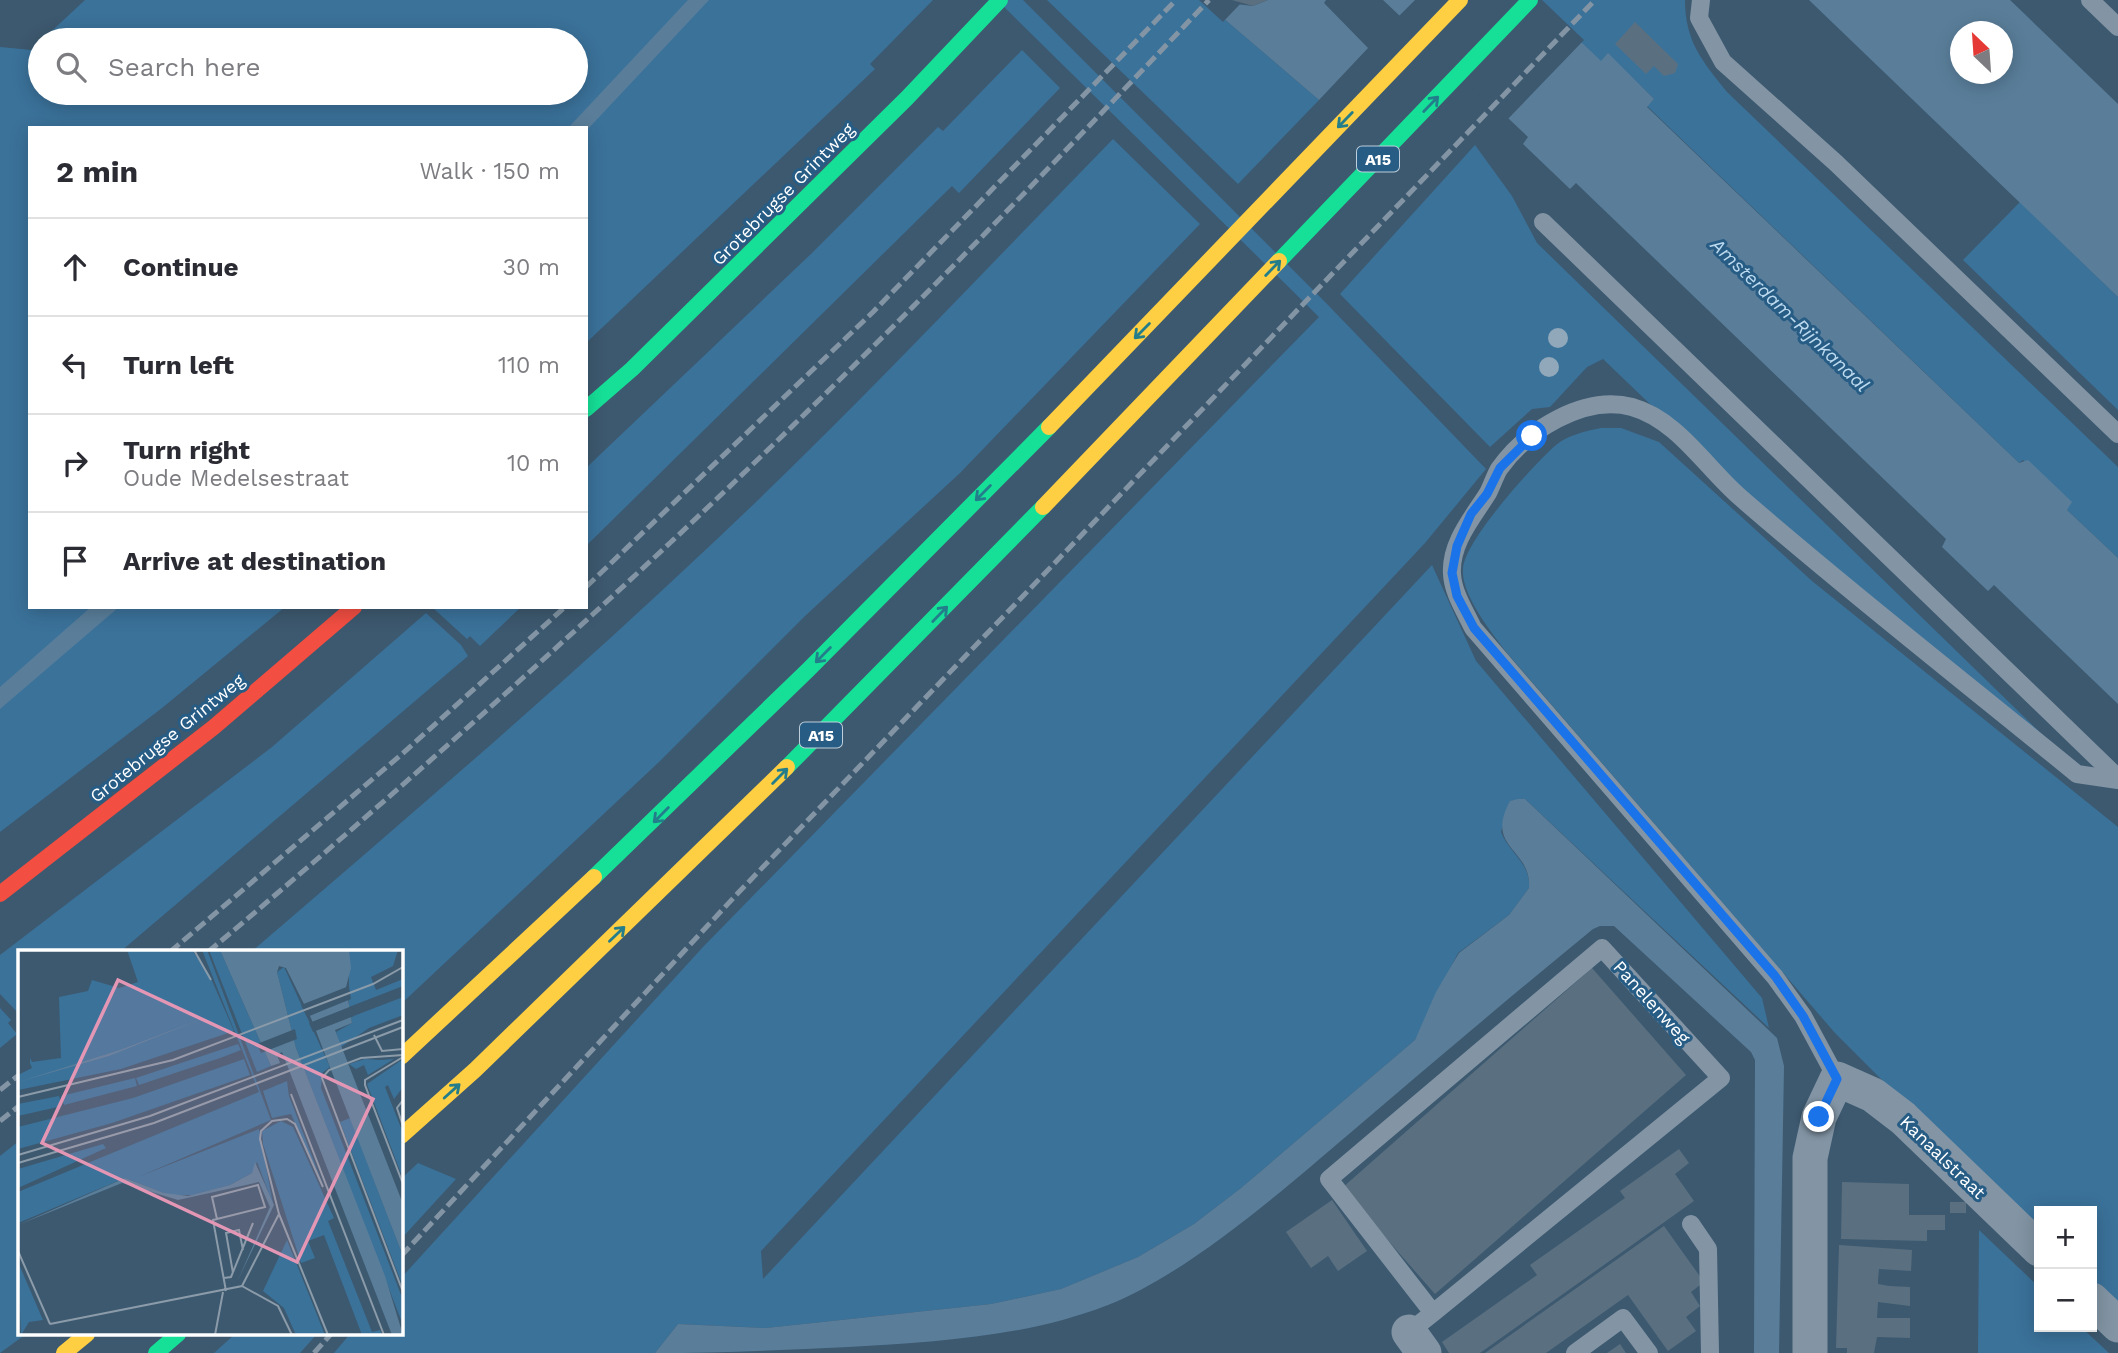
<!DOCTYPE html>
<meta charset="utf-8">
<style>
:root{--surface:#fff;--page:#f2f2f3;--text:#2b2b33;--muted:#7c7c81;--line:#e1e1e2}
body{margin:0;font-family:"Work Sans",sans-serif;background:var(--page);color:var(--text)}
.controls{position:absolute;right:21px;bottom:21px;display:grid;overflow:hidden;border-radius:0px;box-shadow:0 4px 18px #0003}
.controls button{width:63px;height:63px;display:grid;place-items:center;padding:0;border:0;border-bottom:2px solid var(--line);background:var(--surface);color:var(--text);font:35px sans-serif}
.compass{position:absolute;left:1950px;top:21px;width:63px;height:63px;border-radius:50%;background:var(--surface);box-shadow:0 4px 18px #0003;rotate:335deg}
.stop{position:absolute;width:21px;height:21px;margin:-16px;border:5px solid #1a73e8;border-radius:50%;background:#fff}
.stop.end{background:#1a73e8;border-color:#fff;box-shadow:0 2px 7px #0008}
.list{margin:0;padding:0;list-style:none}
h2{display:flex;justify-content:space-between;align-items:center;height:91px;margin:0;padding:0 28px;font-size:30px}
h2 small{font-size:23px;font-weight:400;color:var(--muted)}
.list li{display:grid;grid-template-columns:46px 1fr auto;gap:21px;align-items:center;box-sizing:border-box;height:98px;padding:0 28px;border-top:2px solid var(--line)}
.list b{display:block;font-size:26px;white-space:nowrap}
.list p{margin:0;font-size:23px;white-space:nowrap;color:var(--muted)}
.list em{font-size:23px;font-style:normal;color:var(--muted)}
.icon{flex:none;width:38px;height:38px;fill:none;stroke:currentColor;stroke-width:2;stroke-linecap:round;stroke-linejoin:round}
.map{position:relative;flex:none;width:2118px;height:1353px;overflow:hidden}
.search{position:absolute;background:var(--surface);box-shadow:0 4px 18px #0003;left:28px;top:28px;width:560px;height:77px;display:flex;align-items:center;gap:18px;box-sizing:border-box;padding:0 24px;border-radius:38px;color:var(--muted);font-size:26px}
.panel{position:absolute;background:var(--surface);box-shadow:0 4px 18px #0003;left:28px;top:126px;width:560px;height:483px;border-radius:0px}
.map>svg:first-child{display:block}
</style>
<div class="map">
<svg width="2118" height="1353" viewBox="0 0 2118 1353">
<rect width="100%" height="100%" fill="#3d596f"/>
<!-- green -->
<g fill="#3b729a">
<polygon points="85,0 933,0 870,64 875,69 586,343 586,128 30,128 30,607 285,607 162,708 0,832 0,47 31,50 40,42 40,93 576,93 576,40 42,40"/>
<path d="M997,0H1023L1328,305L1486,469L1425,543L761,1251L763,1279L1432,565L1476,661L1762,998L1769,1028L1525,799L1510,801L1501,832C1509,853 1531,863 1529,888L1509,915L1458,953L1415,1040L1241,1188L1194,1224L1138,1257L1061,1289L991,1304L766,1328L678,1324L655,1353H334L350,1334H401V1278L703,947L1319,317Z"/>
<polygon points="1047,0 1202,0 1319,100 1238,184"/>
<path d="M1537,0H1685C1685,41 1702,61 1727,92L2118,467V558L2067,510L2023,460L2019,463L1647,106L1654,99L1608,54L1601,62Z"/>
<polygon points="1022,50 1060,88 959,193 952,186 586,546 586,468 813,252 938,127 943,131"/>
<path d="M1113,139L1200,224L960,473L805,616L659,762L401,1004V952H251C408,817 565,683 715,541C852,412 981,274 1113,139Z"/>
<polygon points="1475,145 1512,196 1537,243 2053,745 1774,523 1603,359 1587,367 1550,407 1532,409 1490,447 1340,294"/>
<polygon points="2020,202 2118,297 2118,410 1963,260"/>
<path d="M1601,428H1621L1659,442L1812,581L2118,827V1314L2092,1289V1211H2039V1237L1835,1033L1507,653C1492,633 1461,595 1463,569C1464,541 1534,464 1556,445C1568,435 1586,431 1601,428Z"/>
<polygon points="521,607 480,646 470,636 467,639 433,608"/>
<polygon points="426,613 461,645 468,656 120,952 19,952 19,1014 0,994 0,955 272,747"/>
<polygon points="0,1008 11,1020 8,1023 17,1034 0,1048"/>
<polygon points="19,1141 19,1334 26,1334 0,1353 0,1156"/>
<polygon points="418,1163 456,1179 401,1239 401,1179"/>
<polygon points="1979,1230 2039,1287 2039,1327 2081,1327 2109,1353 1978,1353"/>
<polygon points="235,1334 317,1334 300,1353 214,1353"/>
</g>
<!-- water -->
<g fill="#5a7e9a" fill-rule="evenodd">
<polygon points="688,0 709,0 586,131 586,128 568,128"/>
<polygon points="1202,0 1253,6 1268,0 1326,0 1324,3 1368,48 1319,100"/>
<polygon points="1383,0 1537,0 1601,61 1608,53 1654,99 1647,107 2019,463 2028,460 2072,502 2067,510 2118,558 2118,704 1994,585 1988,591 1942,547 1946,539 1576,183 1570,189 1523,144 1528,137"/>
<path d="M1809,0H2010L2118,104V297ZM1960,32H2002V74H1960Z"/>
<polygon points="91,607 119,607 0,709 0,687"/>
<path d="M1518,799H1525L1777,1038L1784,1066L1779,1353H1754L1755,1060L1751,1052L1614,926H1600L1593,929C1511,996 1430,1065 1349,1134C1283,1190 1189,1273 1108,1305C1026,1337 935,1342 848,1347C784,1350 720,1353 655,1353L678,1324L766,1328L991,1304L1061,1289L1138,1257L1194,1224L1241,1188L1415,1040L1436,992L1459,953L1509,915L1529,888C1532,848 1484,849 1510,801Z"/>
</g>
<!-- pier -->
<g fill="#3d596f">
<polygon points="1199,0 1239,0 1243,1 1223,22"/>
<polygon points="1415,0 1542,0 1584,40 1506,121 1397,18"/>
</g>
<!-- building -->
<g fill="#5a7081">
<polygon points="1232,0 1268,0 1253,6"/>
<polygon points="1635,22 1678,64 1675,73 1664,76 1654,66 1646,74 1615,44"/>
<polygon points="1592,968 1686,1075 1435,1294 1342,1188"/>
<polygon points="1679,1149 1689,1163 1675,1174 1694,1201 1480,1353 1449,1353 1442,1342 1537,1275 1530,1265 1625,1198 1620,1191"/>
<polygon points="1842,1182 1909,1184 1909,1215 1945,1215 1945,1230 1927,1230 1927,1241 1841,1239"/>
<polygon points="1332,1200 1367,1251 1338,1271 1328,1256 1311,1268 1286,1232"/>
<rect x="1950" y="1202" width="16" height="11"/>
<polygon points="1664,1226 1704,1282 1691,1292 1700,1306 1686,1317 1696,1331 1668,1351 1628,1295 1546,1353 1485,1353"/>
<polygon points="1839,1245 1912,1250 1911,1271 1879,1269 1878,1280 1878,1284 1889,1286 1910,1287 1910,1306 1878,1302 1877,1318 1910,1318 1910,1338 1877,1337 1874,1353 1847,1353 1847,1348 1836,1348"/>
<polygon points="1620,1344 1626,1353 1607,1353"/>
</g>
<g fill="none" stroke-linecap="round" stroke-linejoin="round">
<!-- lane -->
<g stroke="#8395a5" stroke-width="18">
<polyline points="1701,0 1699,18 1723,62 1836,163 2118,434"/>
<polyline points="2090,0 2118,27"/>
<polyline points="1543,222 2118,778"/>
<path d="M1837,1079L1803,1016L1775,977L1473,628C1465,611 1453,593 1452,574C1450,543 1473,517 1488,493C1492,485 1495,476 1499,469C1526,431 1584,394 1632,407C1678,420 1706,468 1741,498C1850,593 1965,682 2077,774L2118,780"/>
<polyline points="1691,1224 1708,1249 1710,1353"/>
<polyline points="1409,1332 1433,1313 1721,1078 1602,948 1329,1179 1433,1313"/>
<polyline points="1575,1353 1623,1318 1649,1353"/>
</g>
<!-- street -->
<g stroke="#8395a5" stroke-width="35">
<polyline points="2092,1300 2118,1325"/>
<polyline points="1409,1332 1424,1353"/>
<polyline points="1810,1353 1810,1158 1819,1117 1837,1079 1873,1095 1903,1118 2039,1249"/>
</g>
<!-- fast -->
<g stroke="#16e098" stroke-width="16">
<polyline points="1279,261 1530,0"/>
<polyline points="586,409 632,369 907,98 1000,0"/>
<polyline points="787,767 1043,507"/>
<polyline points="594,877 808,670 1049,427"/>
<polyline points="156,1353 178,1334"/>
</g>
<!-- slow -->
<g stroke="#ffcf43" stroke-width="16">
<polyline points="1049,427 1460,0"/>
<polyline points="1043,507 1279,261"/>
<polyline points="401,1057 594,877"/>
<polyline points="401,1136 475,1070 787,767"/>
<polyline points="64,1353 87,1334"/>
</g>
<!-- jam -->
<polyline stroke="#f24e42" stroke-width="16" points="0,894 214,727 354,607"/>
<!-- rail -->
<g stroke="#8395a4" stroke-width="5" stroke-dasharray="12 5" stroke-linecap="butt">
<polyline points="586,587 873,312 1176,0"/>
<polyline points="170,952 402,754 565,607"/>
<path d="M208,952C366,819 520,683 671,542C857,368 1034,185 1209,0"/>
<polyline points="0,1090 19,1075"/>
<polyline points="0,1121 19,1106"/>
<polyline points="401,1256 738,893 1595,0"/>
<polyline points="314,1353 331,1334"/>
</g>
</g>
<!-- trees -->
<g fill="#90a8b9">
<circle cx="1558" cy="338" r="10"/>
<circle cx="1549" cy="367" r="10"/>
</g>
<!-- one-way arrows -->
<defs><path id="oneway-shaft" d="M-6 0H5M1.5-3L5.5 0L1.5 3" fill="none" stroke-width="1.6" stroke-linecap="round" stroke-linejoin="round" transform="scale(1.75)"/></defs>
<g stroke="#237d8a">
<use href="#oneway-shaft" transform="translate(1431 104) rotate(-46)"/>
<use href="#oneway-shaft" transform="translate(1345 120) rotate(134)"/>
<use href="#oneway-shaft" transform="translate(1273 268) rotate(-46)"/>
<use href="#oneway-shaft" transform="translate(1142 331) rotate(135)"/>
<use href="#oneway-shaft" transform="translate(983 493) rotate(135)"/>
<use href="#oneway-shaft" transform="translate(940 614) rotate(-46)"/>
<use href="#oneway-shaft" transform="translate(823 655) rotate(135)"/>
<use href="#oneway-shaft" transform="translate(780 776) rotate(-45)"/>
<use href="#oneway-shaft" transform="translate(661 815) rotate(135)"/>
<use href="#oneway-shaft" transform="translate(617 934) rotate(-44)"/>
<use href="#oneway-shaft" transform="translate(452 1091) rotate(-42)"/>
</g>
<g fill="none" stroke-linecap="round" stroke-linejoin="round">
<!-- route -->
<polyline stroke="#1a73e8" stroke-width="9" points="1532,436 1500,468 1487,494 1471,514 1457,546 1452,573 1457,596 1474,628 1775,976 1803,1016 1837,1079 1819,1117"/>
</g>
<g text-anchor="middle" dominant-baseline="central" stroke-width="6" stroke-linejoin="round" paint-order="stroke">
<!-- shield labels -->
<g fill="#275c85" stroke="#beceda" stroke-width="2">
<rect x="1357" y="146.5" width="42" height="25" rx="5"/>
<rect x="800" y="722.5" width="42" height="25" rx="5"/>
</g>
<g font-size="16" font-weight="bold" fill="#fff">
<text x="1378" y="159">A15</text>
<text x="821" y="735">A15</text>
</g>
<!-- street labels -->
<g font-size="18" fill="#fff" stroke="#275c85">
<text transform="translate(783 194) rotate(-45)">Grotebrugse Grintweg</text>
<text transform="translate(167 738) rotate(-39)">Grotebrugse Grintweg</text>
<text transform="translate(1652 1002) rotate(48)">Panelenweg</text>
<text transform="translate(1943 1157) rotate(44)">Kanaalstraat</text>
</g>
<!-- water labels -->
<g font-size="19" font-style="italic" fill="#bcdaef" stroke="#275c85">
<text transform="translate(1790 315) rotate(44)">Amsterdam-Rijnkanaal</text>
</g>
</g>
<!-- overview -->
<g transform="translate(18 950)">
<rect width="385" height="385" fill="#3d596f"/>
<path d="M109,0H174L191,24L216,81L103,119L0,140V125L14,118L12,113V108L14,112L43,108L41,47L70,41L74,30L101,38L120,32ZM184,0H189L253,170L120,227L241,179L255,254L239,212L234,223L212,235L175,245H151L107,228L0,273V242L241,142ZM191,0H202L253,116L239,122ZM331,0H380L375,16L353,27L358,40L385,29V36L331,57ZM266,17L312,117L304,123L303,138L385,350V375L278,98L259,22ZM385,47V65L351,78L323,97L318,82L334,73L333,67ZM220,94L223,100L205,107L121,135L118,128ZM226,109L232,125L94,173L0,199V177L115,148ZM347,109L363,110L376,109L350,125L346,115L338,119L331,114ZM385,109V137L376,149L370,135L367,137L385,183V229L349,134ZM117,128L119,136L46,155L43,146ZM269,131L271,146L305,235L273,164L254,168L245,141ZM41,146L44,156L0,166V154ZM332,168L385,306V337L322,172ZM263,171L275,177L316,268L310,271L354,382L362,380L364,385H344L306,285L290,291L297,308L283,313L245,194L244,181ZM85,194L88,198L0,238V219ZM269,290L307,385H278L266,358L245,341ZM0,312L25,370L11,372L3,385Z" fill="#3b729a"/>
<path d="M202,0H331L333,18L328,37L334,73L317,80L385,254V306L293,68L268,18L261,16L259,22L278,98L367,326L385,385H374L264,102L259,105L262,113L253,116ZM186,68L91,106L0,132L102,100ZM237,212L256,255L220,330L252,257L241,232L160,250L104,233L0,275L107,228L146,243L170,246L212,235L234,223Z" fill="#5a7e9a"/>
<path d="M331,36L333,49L289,67L283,55ZM334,56L336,66L295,82L291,73ZM277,79L279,89L243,103L239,94Z" fill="#3d596f"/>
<path fill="none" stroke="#8b9ba9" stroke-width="2" d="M176,0L193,30M356,85L364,101L385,99M385,105L343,108L311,120L304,128L385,342M385,107L347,130V135L385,234M273,144L366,385M0,147L155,110L355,34L385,17M385,150L379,158L385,176M0,205L132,166L385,70M0,213L136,173L385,77M261,264L242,189L243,181L254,171L269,169L277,174L305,237M261,264L310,385M199,269L194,247L240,235L247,257L195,270L208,341M0,301L32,374M215,323L208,283L221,280L225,300M206,328L213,327L235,273M224,336L260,356L274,385M32,374L224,336L261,264M197,385L205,342"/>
<path fill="#e497b5" fill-opacity="0.15" stroke="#e497b5" stroke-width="3.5" d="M100,30L355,149L279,312L24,193Z"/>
<rect width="385" height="385" fill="none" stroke="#fff" stroke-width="3.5"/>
</g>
</svg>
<div class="controls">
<button>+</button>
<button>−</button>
</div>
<svg class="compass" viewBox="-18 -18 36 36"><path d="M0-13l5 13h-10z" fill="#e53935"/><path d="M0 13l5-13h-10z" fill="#7c7c81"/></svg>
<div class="stop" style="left:1532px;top:436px"></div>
<div class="stop end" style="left:1819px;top:1117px"></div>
<div class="search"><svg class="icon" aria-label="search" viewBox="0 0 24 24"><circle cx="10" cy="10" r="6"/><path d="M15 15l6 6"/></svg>Search here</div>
<section class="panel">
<h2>2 min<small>Walk · 150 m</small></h2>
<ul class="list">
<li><svg class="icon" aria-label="ahead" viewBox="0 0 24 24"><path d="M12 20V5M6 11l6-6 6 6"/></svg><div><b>Continue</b></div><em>30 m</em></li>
<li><svg class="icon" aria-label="left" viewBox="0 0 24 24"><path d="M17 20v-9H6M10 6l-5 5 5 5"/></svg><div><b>Turn left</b></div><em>110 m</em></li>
<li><svg class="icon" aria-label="right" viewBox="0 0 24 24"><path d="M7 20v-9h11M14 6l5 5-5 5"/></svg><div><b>Turn right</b><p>Oude Medelsestraat</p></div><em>10 m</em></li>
<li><svg class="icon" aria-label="arrive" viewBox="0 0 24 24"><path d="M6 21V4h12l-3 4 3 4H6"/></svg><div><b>Arrive at destination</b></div></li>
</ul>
</section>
</div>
